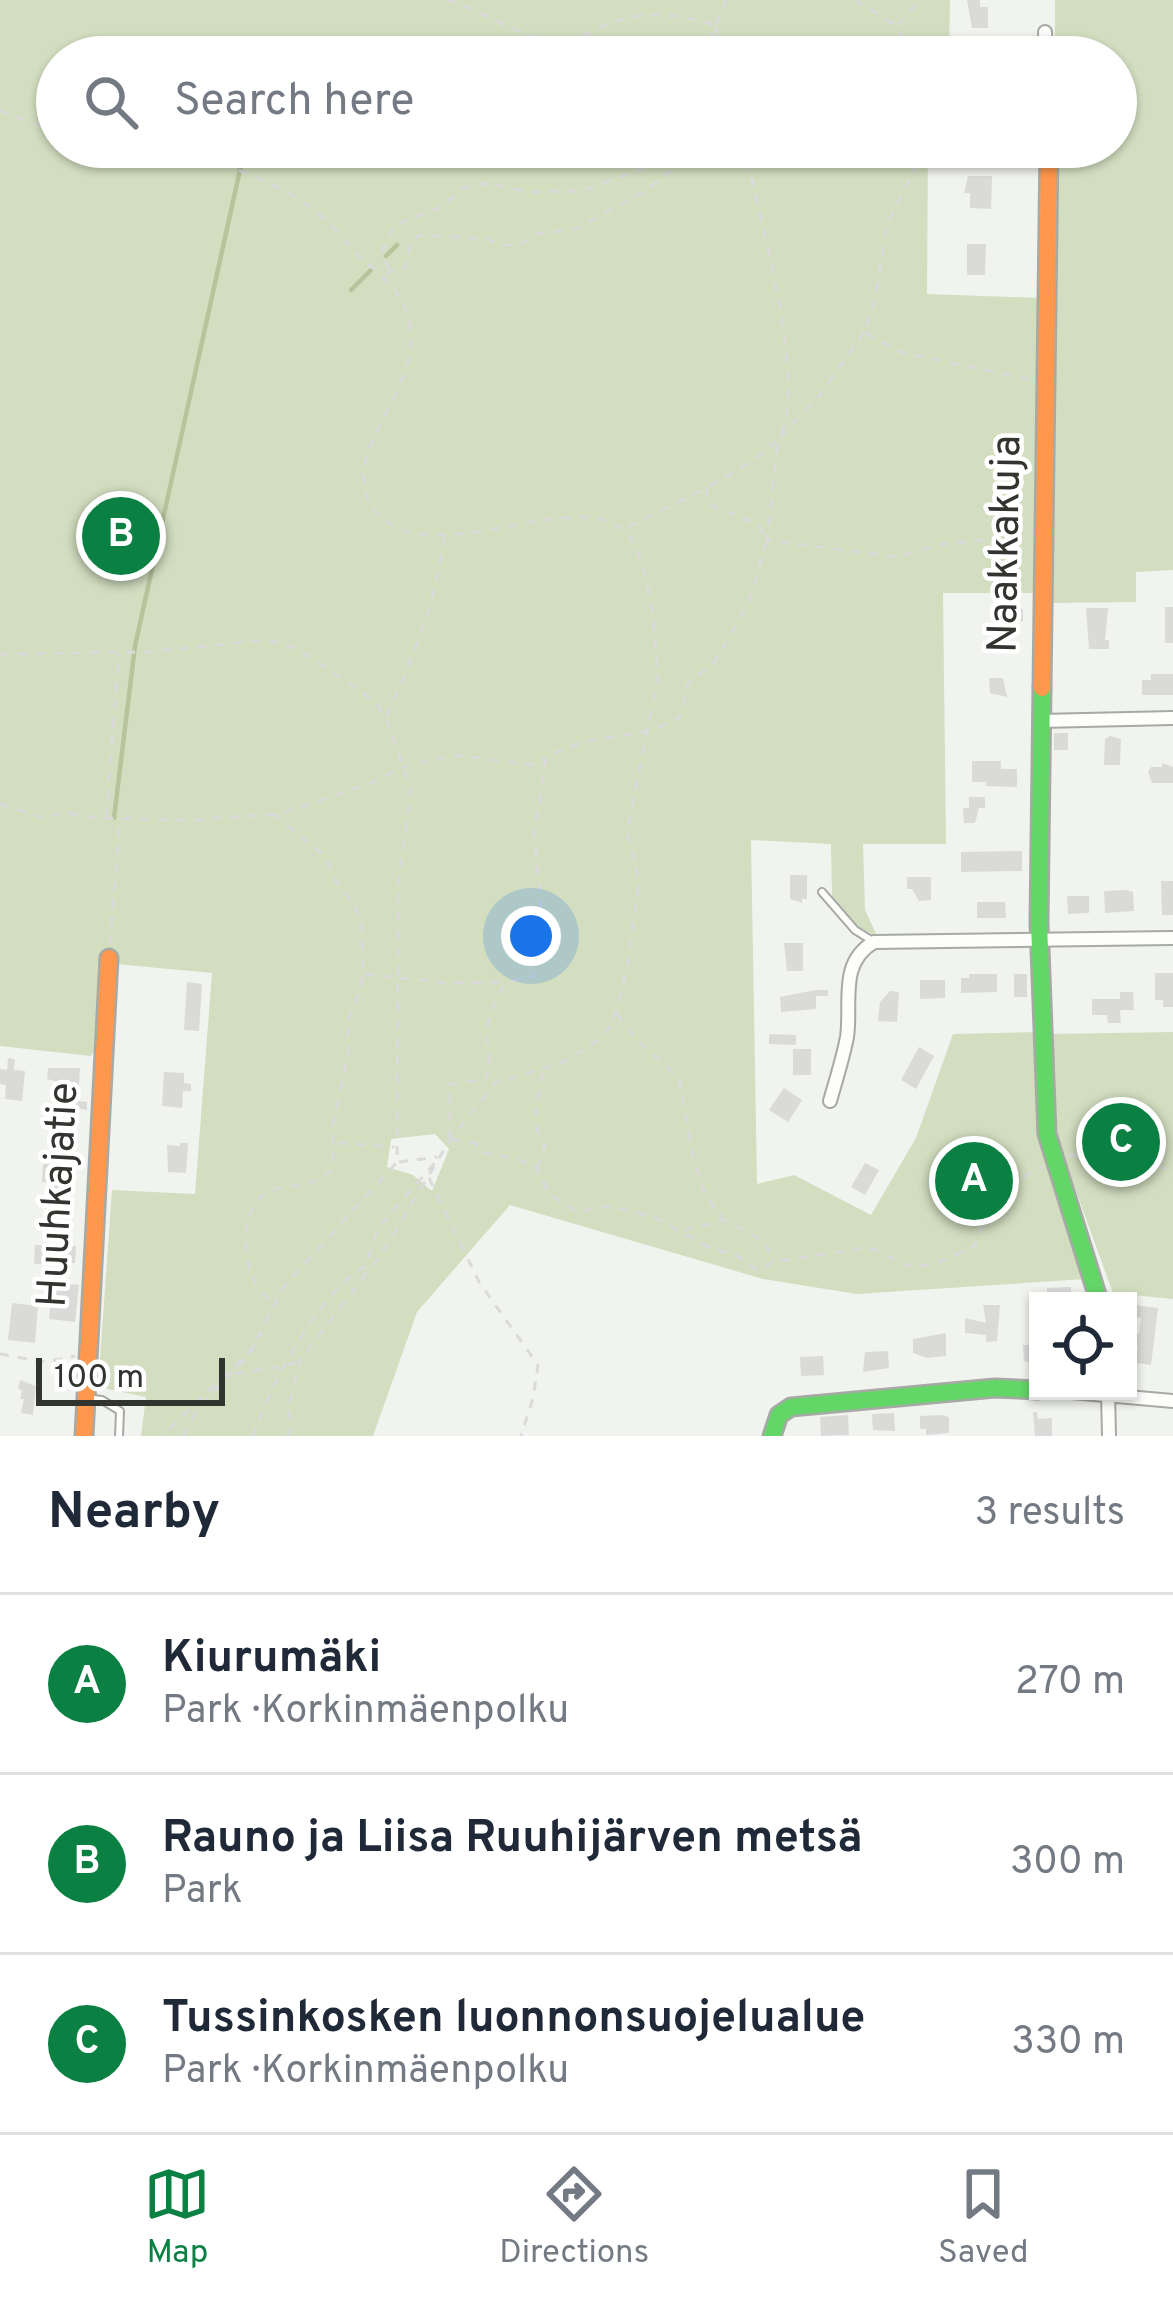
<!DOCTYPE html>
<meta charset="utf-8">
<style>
:root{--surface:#fff;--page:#f6f6f7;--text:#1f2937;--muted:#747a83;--line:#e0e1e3;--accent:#0b8043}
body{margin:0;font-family:Overpass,sans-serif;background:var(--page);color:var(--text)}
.controls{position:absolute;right:36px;bottom:36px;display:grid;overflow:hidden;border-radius:0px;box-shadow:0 3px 9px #0004}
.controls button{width:108px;height:108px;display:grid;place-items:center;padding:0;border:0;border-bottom:3px solid var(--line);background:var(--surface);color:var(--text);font:60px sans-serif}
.scale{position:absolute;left:36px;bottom:30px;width:189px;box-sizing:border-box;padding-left:12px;border:6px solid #323430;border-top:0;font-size:33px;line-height:42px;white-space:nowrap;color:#323430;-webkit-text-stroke:9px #fff;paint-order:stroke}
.you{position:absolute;left:531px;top:936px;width:42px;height:42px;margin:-30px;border:9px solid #fff;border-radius:50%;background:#1a73e8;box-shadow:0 0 0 18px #1a73e833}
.badge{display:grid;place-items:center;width:78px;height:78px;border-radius:50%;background:var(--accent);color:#fff;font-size:39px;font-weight:700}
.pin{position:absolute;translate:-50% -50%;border:6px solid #fff;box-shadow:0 3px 12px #0006}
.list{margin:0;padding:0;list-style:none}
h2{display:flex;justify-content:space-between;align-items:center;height:156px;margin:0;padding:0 48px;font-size:51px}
h2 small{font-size:39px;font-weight:400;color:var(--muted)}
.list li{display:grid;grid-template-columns:78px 1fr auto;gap:36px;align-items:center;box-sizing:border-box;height:180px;padding:0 48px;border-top:3px solid var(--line)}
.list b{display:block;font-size:45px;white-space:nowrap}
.list p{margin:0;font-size:39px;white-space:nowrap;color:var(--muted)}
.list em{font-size:39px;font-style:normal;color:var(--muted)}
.icon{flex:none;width:66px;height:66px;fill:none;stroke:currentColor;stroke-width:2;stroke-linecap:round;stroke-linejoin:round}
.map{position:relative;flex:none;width:1173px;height:1436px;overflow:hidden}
.search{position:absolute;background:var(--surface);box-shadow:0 3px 9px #0004;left:36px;right:36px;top:36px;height:132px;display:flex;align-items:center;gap:30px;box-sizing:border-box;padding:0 42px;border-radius:66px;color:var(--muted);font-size:45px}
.sheet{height:696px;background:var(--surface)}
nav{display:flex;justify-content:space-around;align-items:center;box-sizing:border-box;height:168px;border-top:3px solid var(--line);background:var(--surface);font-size:33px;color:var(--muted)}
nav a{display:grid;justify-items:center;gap:6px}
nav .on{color:var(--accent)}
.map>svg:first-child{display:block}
</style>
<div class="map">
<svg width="1173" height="1436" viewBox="0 0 1173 1436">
<rect width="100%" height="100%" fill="#f1f3ee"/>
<!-- green -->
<g fill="#d3dec0" fill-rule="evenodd">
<path d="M0,0H950L949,57H57V147H928L927,294L1042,298L1036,593H943L946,844H863L865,910L877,936L858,927L832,897L831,844L751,840L757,1184L794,1175L871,1215L916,1138L953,1034L1037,1032L1038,1140L1086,1279L857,1294L763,1279L510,1205L417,1312L373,1436H141L146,1397L98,1387L112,1190L195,1194L212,973L105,963L98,1044L91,1056L0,1046ZM435,1134L449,1149L432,1191L413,1175L387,1167L391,1139Z"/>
<polygon points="1055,0 1173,0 1173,570 1136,572 1136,602 1051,603 1056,147 1116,147 1116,57 1055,57"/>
<polygon points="1173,1032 1173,1299 1113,1293 1056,1136 1050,1034"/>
</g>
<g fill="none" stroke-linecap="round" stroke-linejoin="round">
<!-- stream -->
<g stroke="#b6c49a" stroke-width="4.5">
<polyline points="386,256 397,245"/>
<polyline points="351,290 371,270"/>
<polyline points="114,818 135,646 245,147"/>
</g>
</g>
<!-- building -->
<g fill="#dadbd8">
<polygon points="967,0 980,0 980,7 988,7 988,28 972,28"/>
<polygon points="968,176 992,176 991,209 970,208 970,193 964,193"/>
<polygon points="967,244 986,244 985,275 967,275"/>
<rect x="1165" y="607" width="8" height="36"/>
<polygon points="1086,608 1108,608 1105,640 1109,640 1109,649 1089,649"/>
<polygon points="993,609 1023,609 1023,621 1013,622 1014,638 993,639"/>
<polygon points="1151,674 1173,674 1173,695 1142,695 1142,680 1151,680"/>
<polygon points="989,678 1003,678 1007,697 990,693"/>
<rect x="1054" y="733" width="14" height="17"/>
<polygon points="1110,736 1121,739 1120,765 1104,765 1105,739"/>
<polygon points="972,761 1001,761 1001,769 1017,769 1017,787 986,786 986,782 972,782"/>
<polygon points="1162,763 1173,767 1173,783 1152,783 1148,772 1151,767 1162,767"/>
<polygon points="969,797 985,797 985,808 979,808 975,823 964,823 963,808 969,808"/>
<polygon points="1022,851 1022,871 961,872 961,852"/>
<polygon points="790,875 807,875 807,899 802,899 802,903 790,899"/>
<polygon points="907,877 931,877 931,900 919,901 912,889 907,889"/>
<polygon points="1161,881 1173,881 1173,915 1162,915"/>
<polygon points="1126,890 1133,892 1134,911 1105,913 1104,891"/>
<polygon points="1067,896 1089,896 1089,913 1068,914"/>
<polygon points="977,902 1005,902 1006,918 977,918"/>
<polygon points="784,943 803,943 803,971 787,971"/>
<polygon points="1155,973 1173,973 1173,1007 1163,1007 1163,1000 1155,1000"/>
<polygon points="969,974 997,974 997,992 961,993 961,978 969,978"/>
<rect x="1014" y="974" width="13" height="23"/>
<polygon points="920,980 945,980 945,998 920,999"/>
<polygon points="187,982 202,984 199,1031 184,1030"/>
<polygon points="815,990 828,990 828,996 816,996 816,1009 781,1012 780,997"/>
<polygon points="890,991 899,992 897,1022 878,1021 880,1002"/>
<polygon points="1120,992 1133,992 1134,1010 1120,1010 1121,1023 1108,1023 1107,1015 1092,1015 1092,999 1120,999"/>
<polygon points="769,1034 796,1035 796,1045 769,1044"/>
<polygon points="919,1047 934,1056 916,1089 901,1080"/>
<rect x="793" y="1049" width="18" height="26"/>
<polygon points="8,1058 15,1059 14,1070 25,1071 22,1101 5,1099 6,1085 0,1084 0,1069 7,1070"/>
<polygon points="48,1068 80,1068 78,1101 87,1102 87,1110 58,1105 59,1082 47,1079"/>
<polygon points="164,1072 184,1073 184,1083 191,1084 191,1091 183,1091 182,1108 162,1106"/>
<polygon points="784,1088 802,1100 788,1122 769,1110"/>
<polygon points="180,1143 188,1143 186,1173 168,1172 167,1145 180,1146"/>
<polygon points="865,1163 879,1170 865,1195 851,1187"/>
<polygon points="43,1164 62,1165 62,1198 51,1198 55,1182 42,1182"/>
<polygon points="35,1245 76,1246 75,1263 34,1264"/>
<polygon points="52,1282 79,1285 75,1322 49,1319"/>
<polygon points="1071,1287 1071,1301 1047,1299 1047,1288"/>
<polygon points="12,1303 38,1306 35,1343 8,1340"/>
<polygon points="983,1305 1000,1305 997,1341 986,1342 986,1335 965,1333 965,1318 986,1323"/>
<polygon points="1134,1305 1158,1308 1151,1365 1136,1363 1138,1346 1129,1345 1131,1333 1139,1334 1141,1318 1133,1317"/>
<polygon points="946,1333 946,1356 927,1358 913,1353 913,1339"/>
<polygon points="1023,1345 1038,1345 1038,1364 1024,1361"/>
<polygon points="888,1351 889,1368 863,1372 865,1352"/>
<polygon points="823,1356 824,1375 801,1376 800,1357"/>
<polygon points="20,1380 36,1386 33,1415 21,1413 24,1399 20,1399 22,1390 18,1389"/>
<polygon points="1033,1412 1037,1412 1038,1419 1052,1418 1052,1436 1035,1436"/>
<polygon points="894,1413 895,1431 873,1430 872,1414"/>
<polygon points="848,1415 849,1435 821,1436 820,1417"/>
<polygon points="942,1415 949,1417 949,1433 926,1435 926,1429 920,1429 920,1416"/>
</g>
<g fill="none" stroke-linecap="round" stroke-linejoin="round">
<!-- lane casing -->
<g stroke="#a7a9a5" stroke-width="10">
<g id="lane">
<polyline points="822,892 855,930 871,940"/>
<polyline points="86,1398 102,1400 120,1411 119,1436"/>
</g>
</g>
<!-- street casing -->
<g stroke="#a7a9a5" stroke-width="16">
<g id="street">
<polyline points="1045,32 1046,57"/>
<polyline points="1040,721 1173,718"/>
<path d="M830,1101C836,1080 843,1058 847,1037C852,1003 838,963 874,942L1173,938"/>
<polyline points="1060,1391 1173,1401"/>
<polyline points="1108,1392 1109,1436"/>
</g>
</g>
<!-- fast casing -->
<g stroke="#a7a9a5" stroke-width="21">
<g id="fast">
<polyline points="1042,688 1039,923 1047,1134 1099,1301"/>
<polyline points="772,1436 779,1415 791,1407 995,1388 1038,1390"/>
</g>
</g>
<!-- slow casing -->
<g stroke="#a7a9a5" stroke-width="21">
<g id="slow">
<polyline points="1042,688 1049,147"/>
<polyline points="84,1436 109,958"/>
</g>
</g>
<!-- path -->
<g stroke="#dadada" stroke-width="3" stroke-dasharray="9 9" stroke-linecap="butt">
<path d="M447,0C484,10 522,41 562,40C579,40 591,31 606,25C643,9 678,14 715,25"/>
<polyline points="855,0 895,25"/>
<polyline points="716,26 721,57"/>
<polyline points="702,57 726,0"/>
<polyline points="912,57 897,26 920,0"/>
<polyline points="0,111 57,132"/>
<path d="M152,147C210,158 273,177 320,215C334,227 345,242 358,255C386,280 408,294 411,335C414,400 333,458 376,512C431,579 593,472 633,542C651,575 655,639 658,677L627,831L639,881L627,968L613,1023L599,1040L563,1062L495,1083L450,1140L380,1256L300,1360L289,1405V1436"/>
<polyline points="915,147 919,161 887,223 875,300 864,332 900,352 1033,380"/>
<polyline points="389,269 381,253 394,225 439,208 465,187 489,183 528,192 582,191 639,170 665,147"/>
<path d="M387,274L390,271L399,273L406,266L411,241L420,235L487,239L501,246L523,243L537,234L576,229L643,192L698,151L738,155L750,172C761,221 811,404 776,441C744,474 667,506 625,529"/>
<polyline points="864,332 819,396 778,439 767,540 896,557 943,544 984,540 1026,543"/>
<polyline points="0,654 147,652 267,640 298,649 373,700 385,716 411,788 398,886 397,1162 283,1288 250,1351 162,1436"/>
<path d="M386,716C413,660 436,600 444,538"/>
<polyline points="0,804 44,818 65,812 97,818 191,820 279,814 371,783 405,766 436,759 457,755 531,765 544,759"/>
<path d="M273,814L325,856L336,881L355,905L362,927L363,974L359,994L347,1022L348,1055L333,1125V1169C307,1193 288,1180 265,1194C239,1210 243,1260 255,1283C259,1291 268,1298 275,1304"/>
<polyline points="106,817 119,653"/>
<polyline points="110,944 120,818"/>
<polyline points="365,974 446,983 504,982"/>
<polyline points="617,1014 636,1039 679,1078 693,1156 705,1194 724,1220"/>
<path d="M450,1139V1084L486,1079C493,1060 486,1048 487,1030C489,1013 498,997 506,982L534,976L542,918L534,832L546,758C587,731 639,743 680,717L688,684L715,661L749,602L767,540L758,524L708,504L706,487"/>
<path d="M452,1140L475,1143L480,1152L520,1160L537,1168L549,1194L577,1212L609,1206L652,1216L714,1250L733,1253L758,1271L773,1262L862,1248C877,1248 886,1256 899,1262C925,1274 951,1257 975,1245C990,1206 1005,1184 1043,1167"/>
<polyline points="338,1143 394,1147"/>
<polyline points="1068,1155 1155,1165 1173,1172"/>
<polyline points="399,1162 437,1157"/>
<path d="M537,1168L545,1146C529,1123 538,1095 544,1070"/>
<polyline points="429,1178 479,1282 538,1365 533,1398 521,1436"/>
<polyline points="684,1230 724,1220 765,1242 773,1262"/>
<polyline points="0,1354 45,1362 75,1356"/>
<polyline points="235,1374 286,1366 300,1360"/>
<path d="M184,1436C198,1395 241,1373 262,1334"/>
<path d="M253,1436C269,1388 320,1289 366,1266L378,1228L439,1158"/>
</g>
<!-- lane -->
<use href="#lane" stroke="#fdfdfc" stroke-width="6"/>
<!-- street -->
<use href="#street" stroke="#fdfdfc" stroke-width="12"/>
<!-- fast -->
<use href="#fast" stroke="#63d668" stroke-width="16"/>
<!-- slow -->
<use href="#slow" stroke="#ff974d" stroke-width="16"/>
</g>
<g text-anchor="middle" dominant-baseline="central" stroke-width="9" stroke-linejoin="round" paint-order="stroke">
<!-- street labels -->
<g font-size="42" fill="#323430" stroke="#fff">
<text transform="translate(1007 544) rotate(-89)">Naakkakuja</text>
<text transform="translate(60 1195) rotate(-87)">Huuhkajatie</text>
</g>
</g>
</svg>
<div class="controls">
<button><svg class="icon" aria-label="locate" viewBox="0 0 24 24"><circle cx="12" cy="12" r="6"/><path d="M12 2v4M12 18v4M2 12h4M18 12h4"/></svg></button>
</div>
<div class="scale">100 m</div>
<div class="you"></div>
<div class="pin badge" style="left:974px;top:1181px">A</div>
<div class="pin badge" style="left:121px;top:536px">B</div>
<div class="pin badge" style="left:1121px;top:1142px">C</div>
<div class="search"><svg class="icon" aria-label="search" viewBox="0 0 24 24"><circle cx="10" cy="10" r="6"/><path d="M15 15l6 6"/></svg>Search here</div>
</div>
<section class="sheet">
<h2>Nearby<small>3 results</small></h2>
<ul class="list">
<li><span class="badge">A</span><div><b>Kiurumäki</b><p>Park · Korkinmäenpolku</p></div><em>270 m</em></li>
<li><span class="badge">B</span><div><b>Rauno ja Liisa Ruuhijärven metsä</b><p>Park</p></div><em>300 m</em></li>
<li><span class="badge">C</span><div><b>Tussinkosken luonnonsuojelualue</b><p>Park · Korkinmäenpolku</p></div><em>330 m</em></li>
</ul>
</section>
<nav>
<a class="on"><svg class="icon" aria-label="map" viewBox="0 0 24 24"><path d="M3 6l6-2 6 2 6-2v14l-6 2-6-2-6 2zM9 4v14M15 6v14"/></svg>Map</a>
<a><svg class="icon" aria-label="directions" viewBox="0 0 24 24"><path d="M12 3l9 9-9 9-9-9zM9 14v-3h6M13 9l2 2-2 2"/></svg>Directions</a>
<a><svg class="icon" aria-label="saved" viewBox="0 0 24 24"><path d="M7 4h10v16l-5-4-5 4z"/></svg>Saved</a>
</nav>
